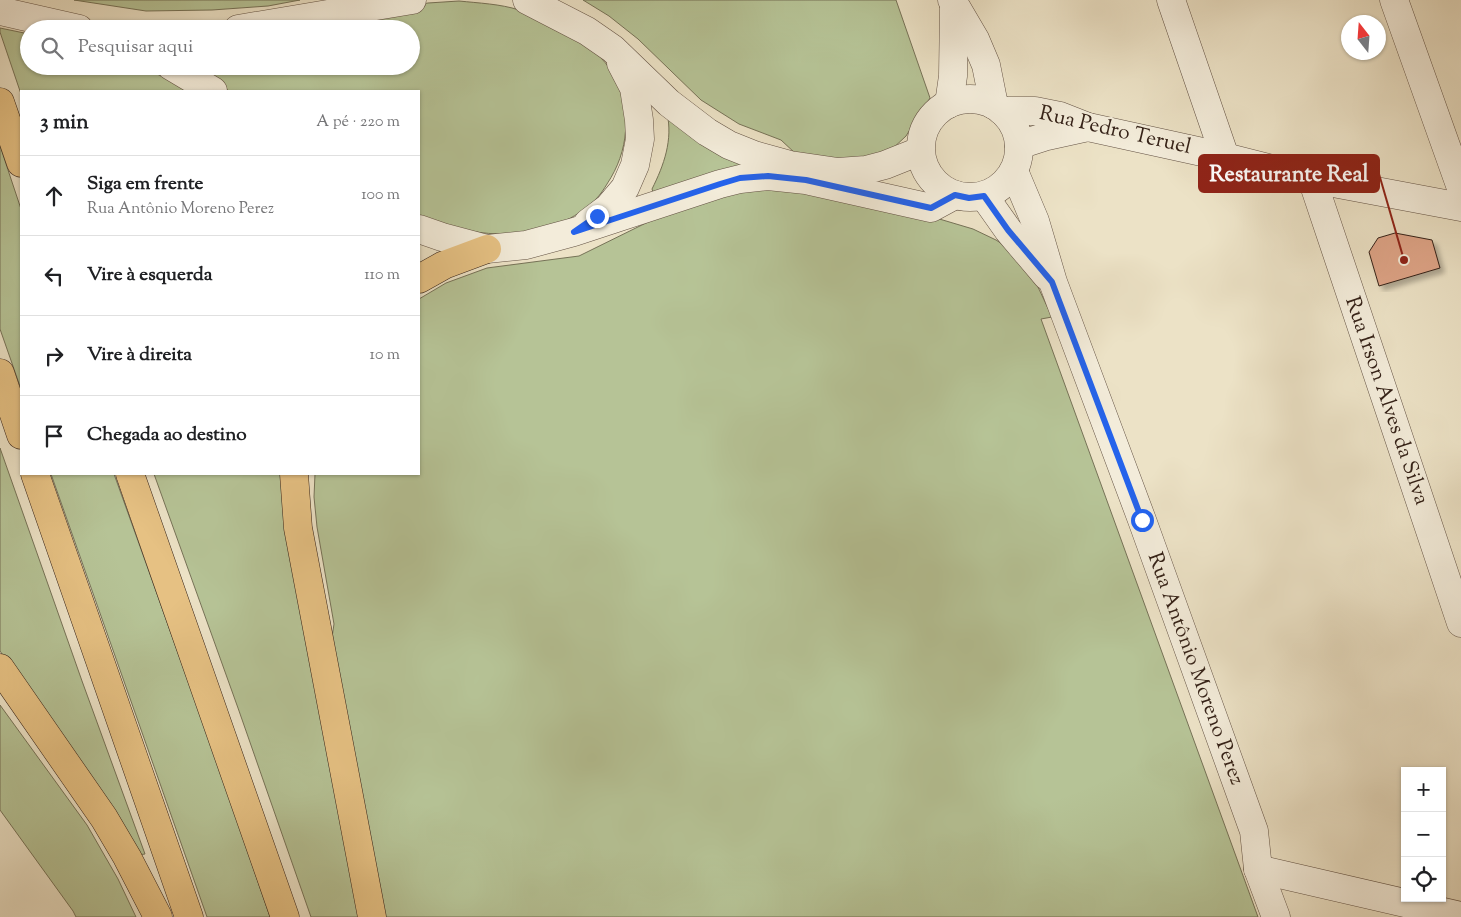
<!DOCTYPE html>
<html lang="pt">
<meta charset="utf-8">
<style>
:root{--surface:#fff;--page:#f6f6f6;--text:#202124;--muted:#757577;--line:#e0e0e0}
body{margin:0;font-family:"Sorts Mill Goudy",serif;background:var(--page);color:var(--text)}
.controls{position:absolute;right:15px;bottom:15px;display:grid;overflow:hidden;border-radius:0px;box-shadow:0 1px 4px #0004}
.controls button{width:45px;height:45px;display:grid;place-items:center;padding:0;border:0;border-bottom:1px solid var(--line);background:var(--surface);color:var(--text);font:25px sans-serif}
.compass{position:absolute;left:1341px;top:15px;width:45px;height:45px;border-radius:50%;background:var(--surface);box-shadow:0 1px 4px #0004;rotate:343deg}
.stop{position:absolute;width:15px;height:15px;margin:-11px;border:4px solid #2563eb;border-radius:50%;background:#fff}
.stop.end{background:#2563eb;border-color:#fff;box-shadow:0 1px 5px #0008}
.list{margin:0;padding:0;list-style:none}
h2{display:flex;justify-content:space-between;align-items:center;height:65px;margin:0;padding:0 20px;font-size:21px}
h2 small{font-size:16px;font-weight:400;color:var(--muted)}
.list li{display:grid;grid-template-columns:32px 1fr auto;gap:15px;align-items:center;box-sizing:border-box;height:80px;padding:0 20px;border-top:1px solid var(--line)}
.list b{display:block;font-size:19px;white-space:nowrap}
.list p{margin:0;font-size:16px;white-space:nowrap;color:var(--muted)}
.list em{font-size:16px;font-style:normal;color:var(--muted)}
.icon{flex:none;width:28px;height:28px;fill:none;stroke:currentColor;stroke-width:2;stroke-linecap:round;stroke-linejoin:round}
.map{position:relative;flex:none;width:1461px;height:917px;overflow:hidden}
.search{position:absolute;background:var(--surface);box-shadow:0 1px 4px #0004;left:20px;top:20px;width:400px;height:55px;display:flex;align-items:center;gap:12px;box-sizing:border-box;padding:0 18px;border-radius:28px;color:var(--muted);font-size:19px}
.panel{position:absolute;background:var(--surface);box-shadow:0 1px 4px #0004;left:20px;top:90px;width:400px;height:385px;border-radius:0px}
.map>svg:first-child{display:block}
</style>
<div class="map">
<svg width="1461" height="917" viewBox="0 0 1461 917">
<defs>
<filter id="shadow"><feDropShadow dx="4.5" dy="4.5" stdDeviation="2.5" flood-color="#0004"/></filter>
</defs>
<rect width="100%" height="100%" fill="#ece2c6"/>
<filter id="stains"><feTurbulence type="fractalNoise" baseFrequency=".004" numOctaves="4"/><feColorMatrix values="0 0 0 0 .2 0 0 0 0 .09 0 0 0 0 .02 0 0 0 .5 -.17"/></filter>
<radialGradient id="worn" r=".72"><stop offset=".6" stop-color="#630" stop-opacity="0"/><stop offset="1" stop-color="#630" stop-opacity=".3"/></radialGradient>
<!-- green -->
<g fill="#b6c396" stroke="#767257">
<polygon points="74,0 300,0 268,6 212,10 146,11"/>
<polygon points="583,0 896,0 930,98 906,136 889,152 845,161 796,154 781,140 739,124 701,100 638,39 609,16"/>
<path d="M459,1C478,3 501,4 519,10C528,13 538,19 546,23C571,35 601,50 614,76C632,112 629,151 607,184C604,189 600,195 596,199C576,219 546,232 518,235C512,236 505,235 499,234C470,233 446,227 419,215V91H229L194,66H411V29H284L428,3Z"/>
<polygon points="0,28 29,34 29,66 141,66 183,87 188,91 21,91 21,94 0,32"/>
<path d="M667,113L746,166L653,192L652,189C664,165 673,140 667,113Z"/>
<polygon points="0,146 21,209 21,389 0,329"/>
<polygon points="795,187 936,218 973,229 996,240 1016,253 1031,272 1052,317 1041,319 1258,917 384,917 331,644 334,624 317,527 314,497 315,474 419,474 419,299 446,283 487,268 579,256 648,222 734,189"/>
<polygon points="0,448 82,681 145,854 138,855 124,829 0,651"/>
<polygon points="51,474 114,474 220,770 270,917 207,917"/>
<polygon points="154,474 286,474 362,917 311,917 238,708"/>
<polygon points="0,705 87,825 118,879 136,917 76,917 73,911 0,810"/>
</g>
<!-- building -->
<polygon fill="#dea487" stroke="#352218" filter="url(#shadow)" points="1395,233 1432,240 1440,268 1379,286 1369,252 1378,238"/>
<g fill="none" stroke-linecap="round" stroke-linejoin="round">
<!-- minor casing -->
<g stroke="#635244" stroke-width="29">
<g id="minor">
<polyline points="527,0 587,31 613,49 669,103 707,132 729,145 754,155 790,165 838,172 866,170 885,165 920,151"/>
<polyline points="952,0 975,39 986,65 994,105"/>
<polyline points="1171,0 1225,157"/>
<polyline points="1394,0 1461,188"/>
<polyline points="0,11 79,29"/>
<polyline points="238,29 412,0"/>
<polyline points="171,66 213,91"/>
<circle cx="970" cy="148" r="49"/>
<polyline points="949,104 953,76 954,7"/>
<polyline points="1002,111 1035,111 1060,116 1088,127 1225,157 1312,179 1461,207"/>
<polyline points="1019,145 1047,136 1088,127"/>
<polyline points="1014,171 1035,221 1053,282 1142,520 1254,831 1258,869 1276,917"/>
<polyline points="1312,179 1461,623"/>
<polyline points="984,196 1008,230 1047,276"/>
<polyline points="588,223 608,208 625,188 635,165 640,139 639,120 634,88 621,63"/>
<polyline points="419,229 442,237 487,249 526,245 574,232 720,184 740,179 768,176 806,180 931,208 955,195"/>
<polyline points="1258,869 1461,916"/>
</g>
</g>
<!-- highway casing -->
<g stroke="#352218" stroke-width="29">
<g id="highway">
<polyline points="0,102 21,163"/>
<polyline points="419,279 444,265 487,249"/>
<polyline points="0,373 21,435"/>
<polyline points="35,474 189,917"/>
<polyline points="130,474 285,917"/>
<polyline points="294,474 298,528 372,917"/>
<polyline points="0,668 104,818 127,857 158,917"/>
</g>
</g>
<!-- minor -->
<use href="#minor" stroke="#f3ecda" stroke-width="28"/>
<!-- highway -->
<use href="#highway" stroke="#e6c183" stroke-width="28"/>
</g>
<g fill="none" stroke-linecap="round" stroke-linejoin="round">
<!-- route -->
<polyline stroke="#2563eb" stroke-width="6" points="597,216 574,232 720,184 740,178 768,176 806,180 931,208 955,195 969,198 984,196 1008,230 1052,282 1142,520"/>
</g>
<g text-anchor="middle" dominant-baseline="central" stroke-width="4" stroke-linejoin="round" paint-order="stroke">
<!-- street labels -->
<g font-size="21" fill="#352218" stroke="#f3ecda">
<text transform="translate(1115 131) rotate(13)">Rua Pedro Teruel</text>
<text transform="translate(1386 401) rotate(71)">Rua Irson Alves da Silva</text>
<text transform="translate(1195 669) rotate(70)">Rua Antônio Moreno Perez</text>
</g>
</g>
<!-- callouts -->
<path fill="none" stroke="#8f2418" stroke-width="2" d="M1404 260L1379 174"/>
<circle fill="#8f2418" stroke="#f3ecda" stroke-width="2" cx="1404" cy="260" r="5"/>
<rect fill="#8f2418" stroke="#8f2418" stroke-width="2" x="1199" y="155" width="180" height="37" rx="5"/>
<g font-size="22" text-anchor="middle" font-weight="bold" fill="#fff">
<text x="1289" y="181">Restaurante Real</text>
</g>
<rect width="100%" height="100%" filter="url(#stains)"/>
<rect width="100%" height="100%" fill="url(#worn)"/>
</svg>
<div class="controls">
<button>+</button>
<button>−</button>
<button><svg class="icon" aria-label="locate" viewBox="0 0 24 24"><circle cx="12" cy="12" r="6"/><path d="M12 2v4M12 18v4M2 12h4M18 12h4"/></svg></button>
</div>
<svg class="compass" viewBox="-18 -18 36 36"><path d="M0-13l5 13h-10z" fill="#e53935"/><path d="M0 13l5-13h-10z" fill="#757577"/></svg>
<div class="stop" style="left:1142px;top:520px"></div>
<div class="stop end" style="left:597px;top:216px"></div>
<div class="search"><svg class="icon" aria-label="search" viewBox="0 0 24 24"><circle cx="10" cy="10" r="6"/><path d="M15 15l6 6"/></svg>Pesquisar aqui</div>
<section class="panel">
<h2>3 min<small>A pé · 220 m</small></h2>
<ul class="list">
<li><svg class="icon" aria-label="ahead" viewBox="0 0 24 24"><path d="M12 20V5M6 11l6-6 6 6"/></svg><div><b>Siga em frente</b><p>Rua Antônio Moreno Perez</p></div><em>100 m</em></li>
<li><svg class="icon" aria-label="left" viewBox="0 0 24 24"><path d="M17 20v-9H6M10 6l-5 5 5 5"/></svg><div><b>Vire à esquerda</b></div><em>110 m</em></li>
<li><svg class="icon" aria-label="right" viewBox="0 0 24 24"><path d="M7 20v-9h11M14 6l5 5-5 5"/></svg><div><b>Vire à direita</b></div><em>10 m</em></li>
<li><svg class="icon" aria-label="arrive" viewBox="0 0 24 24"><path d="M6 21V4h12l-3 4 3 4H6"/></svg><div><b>Chegada ao destino</b></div></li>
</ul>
</section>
</div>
